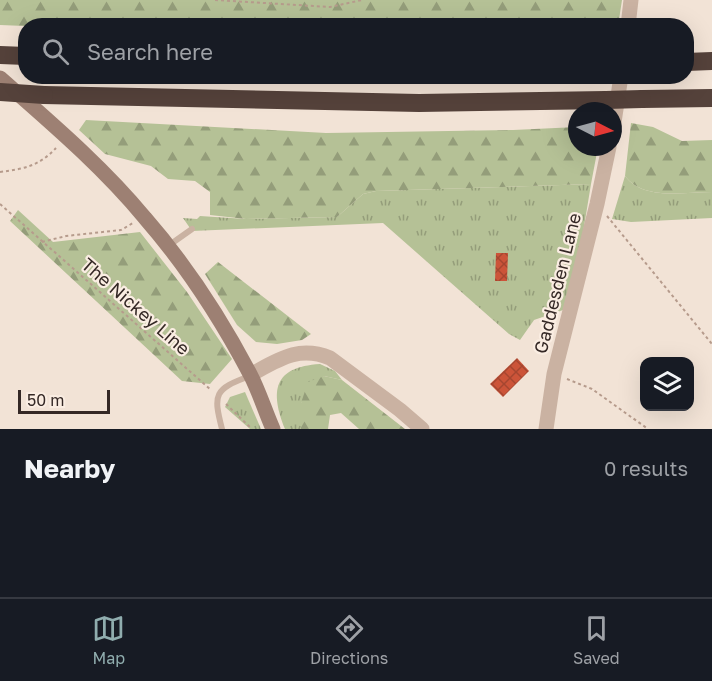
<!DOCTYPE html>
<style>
:root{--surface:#171b24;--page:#20242c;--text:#f1f3f6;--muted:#9ea1a6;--line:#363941;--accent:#90adae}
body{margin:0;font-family:"Golos Text",sans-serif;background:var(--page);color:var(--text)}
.controls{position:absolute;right:18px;bottom:18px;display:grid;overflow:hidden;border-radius:12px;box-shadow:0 6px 24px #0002}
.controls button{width:54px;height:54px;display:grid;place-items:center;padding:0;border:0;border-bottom:2px solid var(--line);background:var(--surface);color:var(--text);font:30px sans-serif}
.compass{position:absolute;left:568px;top:102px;width:54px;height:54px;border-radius:50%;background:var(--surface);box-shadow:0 6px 24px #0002;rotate:96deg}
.scale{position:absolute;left:18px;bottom:15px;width:92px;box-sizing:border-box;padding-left:6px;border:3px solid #342825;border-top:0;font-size:16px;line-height:21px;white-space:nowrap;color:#342825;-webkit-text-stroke:4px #faede2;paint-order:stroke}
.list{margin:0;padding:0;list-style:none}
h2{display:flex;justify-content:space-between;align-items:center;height:78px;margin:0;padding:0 24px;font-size:26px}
h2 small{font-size:20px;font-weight:400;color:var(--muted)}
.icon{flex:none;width:33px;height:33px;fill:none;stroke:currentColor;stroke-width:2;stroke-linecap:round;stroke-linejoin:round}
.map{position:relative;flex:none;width:712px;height:429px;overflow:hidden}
.search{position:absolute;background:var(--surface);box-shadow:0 6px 24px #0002;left:18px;right:18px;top:18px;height:66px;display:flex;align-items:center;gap:15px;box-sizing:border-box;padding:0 21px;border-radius:24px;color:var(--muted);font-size:22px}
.sheet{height:168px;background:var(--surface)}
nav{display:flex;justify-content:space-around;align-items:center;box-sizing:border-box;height:84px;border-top:2px solid var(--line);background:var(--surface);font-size:16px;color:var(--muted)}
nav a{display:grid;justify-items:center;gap:3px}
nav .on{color:var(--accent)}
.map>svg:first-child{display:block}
</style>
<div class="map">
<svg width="712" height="429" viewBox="0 0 712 429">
<defs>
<pattern id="grass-tufts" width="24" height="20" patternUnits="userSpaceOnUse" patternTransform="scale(1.5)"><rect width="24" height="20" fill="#b5c196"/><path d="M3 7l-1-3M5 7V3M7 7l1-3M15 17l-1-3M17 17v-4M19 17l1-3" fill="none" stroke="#949d7a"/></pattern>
<pattern id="forest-firs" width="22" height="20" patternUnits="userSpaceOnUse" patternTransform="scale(1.5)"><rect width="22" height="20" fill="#b5c196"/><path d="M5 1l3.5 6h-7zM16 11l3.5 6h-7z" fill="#949d7a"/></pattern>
<pattern id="building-cross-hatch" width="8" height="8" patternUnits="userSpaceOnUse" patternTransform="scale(1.5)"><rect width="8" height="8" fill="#cc5439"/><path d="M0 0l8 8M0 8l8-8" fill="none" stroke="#a64630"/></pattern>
</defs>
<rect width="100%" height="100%" fill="#f2e3d6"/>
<!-- grass -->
<g fill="url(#grass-tufts)">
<path d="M625,176C644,201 684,192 712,192V218L631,222L612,219Z"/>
<polygon points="591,184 581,245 563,310 534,320 520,340 509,334 383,223 192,231 183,218 197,219 200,216 246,219 337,217 363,194 376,191"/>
<path d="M320,364L335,371L342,380L324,376L301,403V429H285C270,391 273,367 320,364Z"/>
<polygon points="245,392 261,429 250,429 225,407 230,397"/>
</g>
<!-- forest -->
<g fill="url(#forest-firs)">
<polygon points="0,0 622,0 618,26 25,26 0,25"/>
<polygon points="86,120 326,133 513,130 577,127 577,147 598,147 591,184 376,191 363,194 337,217 246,219 210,215 210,192 195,181 168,179 151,166 105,154 79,130"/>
<path d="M631,123L653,127L682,141L712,140V192C684,192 644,201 625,176Z"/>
<polygon points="18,210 53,242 140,232 187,292 232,359 210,384 182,381 10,221"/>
<polygon points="218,262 311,334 302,340 277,344 256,342 237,325 205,274"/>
<polygon points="324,376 342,380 405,429 359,429 341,413 330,415 328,429 301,429 301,403 308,382"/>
</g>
<!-- building -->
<g fill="url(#building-cross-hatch)">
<polygon points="496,253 508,253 507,281 495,281"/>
<polygon points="517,358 529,371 503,397 490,384"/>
</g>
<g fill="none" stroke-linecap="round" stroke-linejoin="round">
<!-- path -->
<g stroke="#b69b8c" stroke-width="2" stroke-dasharray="3 3" stroke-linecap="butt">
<polyline points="215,0 330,7 362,0"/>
<path d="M0,172C24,169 39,166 56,148"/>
<polyline points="0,204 211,390"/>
<polyline points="607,216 712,344"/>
<polyline points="42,242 66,236 121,230 133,223"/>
<polyline points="567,379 592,389 648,429"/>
<polyline points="226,404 252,429"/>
</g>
<!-- service -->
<g stroke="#cab2a2" stroke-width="6">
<polyline points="168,246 192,229"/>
<path d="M222,429C213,394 214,389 250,376"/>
</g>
<!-- tertiary -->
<g stroke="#cab2a2" stroke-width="15">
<polyline points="628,26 631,0"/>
<polyline points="613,129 621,76"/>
<path d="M250,375C278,360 298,345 330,358L400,410L422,429"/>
<polyline points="546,429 554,374 597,204 609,147"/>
</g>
<!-- secondary -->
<path stroke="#9d8073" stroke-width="15" d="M0,78C50,122 102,166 145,218C186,265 221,319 250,374C259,391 265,411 273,429"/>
<!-- motorway -->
<g stroke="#55423b" stroke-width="18">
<polyline points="0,55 26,56"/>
<polyline points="686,62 712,61"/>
<polyline points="44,95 419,103 606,100"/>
<polyline points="642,99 712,98"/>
</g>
<!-- motorway-bridge -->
<g stroke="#55423b" stroke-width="18">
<polyline points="0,92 44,95"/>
<polyline points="606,100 642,99"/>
</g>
</g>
<g text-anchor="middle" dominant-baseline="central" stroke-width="4.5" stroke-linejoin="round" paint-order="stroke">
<!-- street labels -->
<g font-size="18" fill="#342825" stroke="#faede2">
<text transform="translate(557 283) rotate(-76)">Gaddesden Lane</text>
<text transform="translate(136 306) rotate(41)">The Nickey Line</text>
</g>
</g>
</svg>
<div class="controls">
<button><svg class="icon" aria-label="layers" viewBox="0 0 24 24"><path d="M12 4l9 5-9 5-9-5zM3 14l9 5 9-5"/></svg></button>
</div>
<svg class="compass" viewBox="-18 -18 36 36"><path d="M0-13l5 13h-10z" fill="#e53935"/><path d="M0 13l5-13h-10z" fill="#9ea1a6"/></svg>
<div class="scale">50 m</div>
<div class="search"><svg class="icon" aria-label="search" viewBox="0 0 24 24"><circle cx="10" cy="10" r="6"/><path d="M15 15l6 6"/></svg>Search here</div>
</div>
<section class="sheet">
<h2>Nearby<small>0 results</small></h2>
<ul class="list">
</ul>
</section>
<nav>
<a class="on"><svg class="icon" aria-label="map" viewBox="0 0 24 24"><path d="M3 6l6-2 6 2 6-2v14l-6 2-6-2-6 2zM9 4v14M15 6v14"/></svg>Map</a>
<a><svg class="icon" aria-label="directions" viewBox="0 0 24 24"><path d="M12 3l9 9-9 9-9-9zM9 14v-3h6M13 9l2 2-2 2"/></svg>Directions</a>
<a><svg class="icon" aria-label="saved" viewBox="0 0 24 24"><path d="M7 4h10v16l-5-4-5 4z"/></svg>Saved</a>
</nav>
